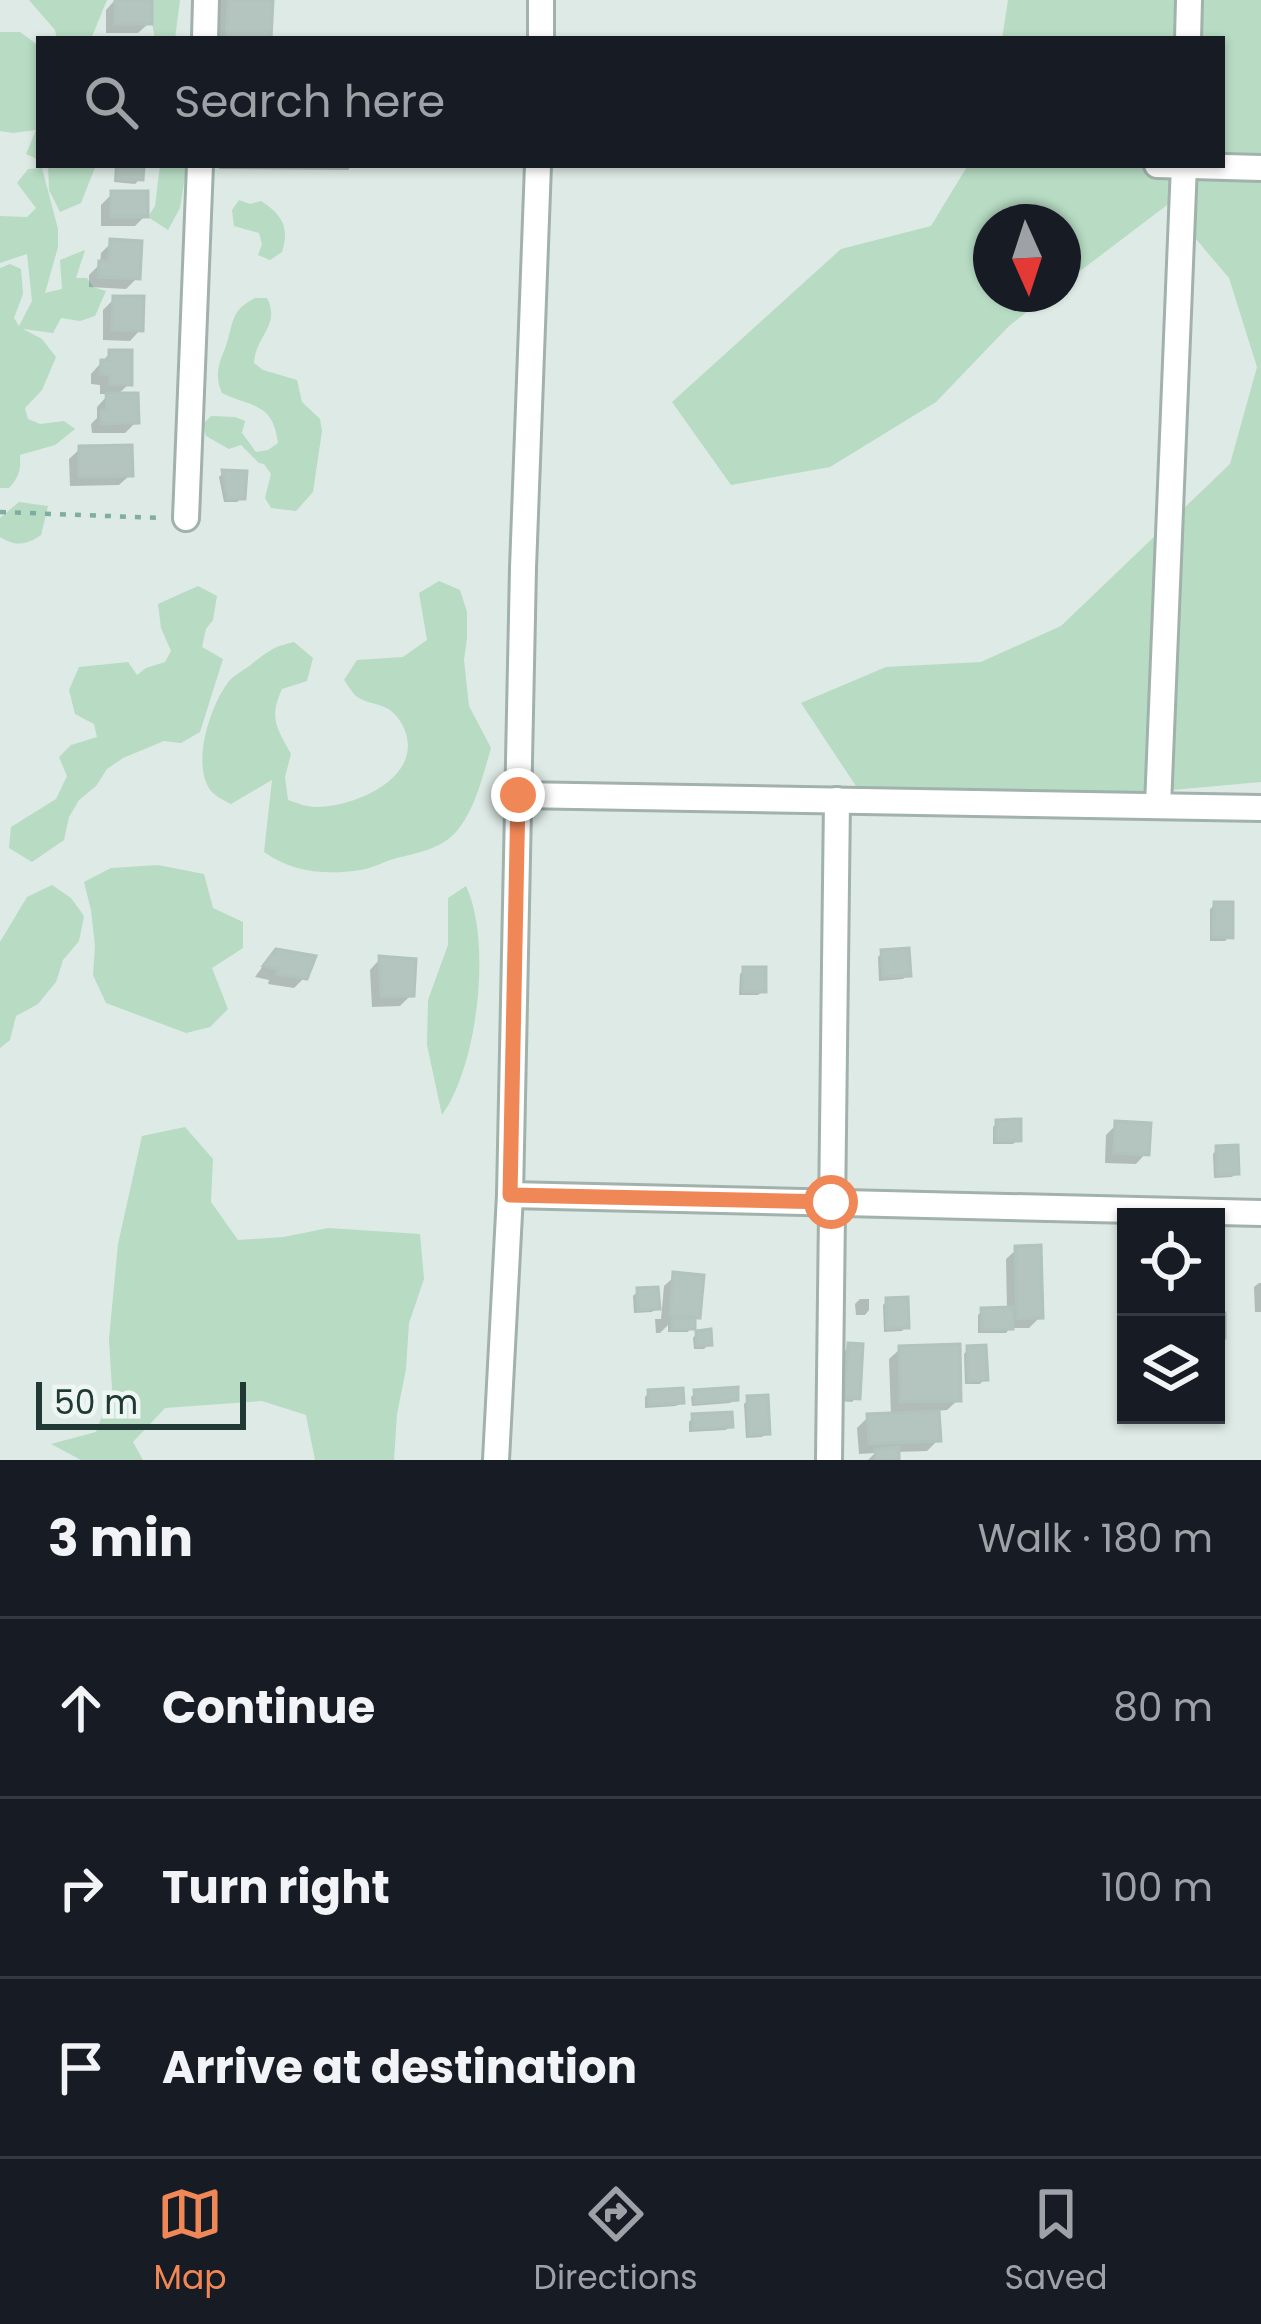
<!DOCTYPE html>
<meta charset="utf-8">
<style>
:root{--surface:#171b24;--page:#242831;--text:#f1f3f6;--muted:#9ea1a6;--line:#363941;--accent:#f08756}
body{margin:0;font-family:Poppins,sans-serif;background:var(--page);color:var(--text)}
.controls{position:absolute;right:36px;bottom:36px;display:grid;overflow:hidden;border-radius:0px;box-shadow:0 3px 9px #0004}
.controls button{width:108px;height:108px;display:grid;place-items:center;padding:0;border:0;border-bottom:3px solid var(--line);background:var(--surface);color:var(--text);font:60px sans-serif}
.compass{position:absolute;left:973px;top:204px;width:108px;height:108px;border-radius:50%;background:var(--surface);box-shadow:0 3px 9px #0004;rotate:177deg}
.scale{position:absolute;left:36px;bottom:30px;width:210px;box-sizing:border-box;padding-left:12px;border:6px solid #203934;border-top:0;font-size:33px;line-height:42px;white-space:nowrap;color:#203934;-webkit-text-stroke:9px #eef6f3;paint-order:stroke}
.stop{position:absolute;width:36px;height:36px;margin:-27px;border:9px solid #f08756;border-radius:50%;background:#fff}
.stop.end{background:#f08756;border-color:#fff;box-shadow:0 3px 12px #0008}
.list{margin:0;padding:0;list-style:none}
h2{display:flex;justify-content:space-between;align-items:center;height:156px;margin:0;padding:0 48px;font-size:51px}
h2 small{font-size:39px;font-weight:400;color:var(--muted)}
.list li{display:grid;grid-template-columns:78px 1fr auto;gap:36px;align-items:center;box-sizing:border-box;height:180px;padding:0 48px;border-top:3px solid var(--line)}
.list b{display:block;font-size:45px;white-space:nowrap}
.list em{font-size:39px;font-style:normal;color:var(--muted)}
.icon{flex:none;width:66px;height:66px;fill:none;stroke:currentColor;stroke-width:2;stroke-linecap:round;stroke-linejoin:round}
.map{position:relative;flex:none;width:1261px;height:1460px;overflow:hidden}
.search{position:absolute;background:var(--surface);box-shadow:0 3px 9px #0004;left:36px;right:36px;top:36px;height:132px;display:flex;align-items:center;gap:30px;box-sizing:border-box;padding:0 42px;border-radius:0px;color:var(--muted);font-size:45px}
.sheet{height:696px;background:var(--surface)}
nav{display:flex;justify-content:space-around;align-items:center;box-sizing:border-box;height:168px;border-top:3px solid var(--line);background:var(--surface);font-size:33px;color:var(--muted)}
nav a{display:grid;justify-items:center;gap:6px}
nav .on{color:var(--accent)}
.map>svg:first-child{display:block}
</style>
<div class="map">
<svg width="1261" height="1460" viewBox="0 0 1261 1460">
<rect width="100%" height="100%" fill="#deeae5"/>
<!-- green -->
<g fill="#b7dbc3">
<polygon points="29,0 107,0 91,39 57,39 55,30"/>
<polygon points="140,0 180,0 175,39 155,39 151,18"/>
<polygon points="1008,0 1261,0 1261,782 970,808 856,786 801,703 886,667 981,662 1061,626 1230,464 1257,367 1229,278 1167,205 1063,284 1063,222 991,222 991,294 1050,294 1009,326 936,402 830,467 731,485 672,402 841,249 931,226 968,165 1222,165 1222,39 1002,39"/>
<polygon points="0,32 20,32 39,46 39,160 26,154 36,130 13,133 0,131"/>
<polygon points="48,165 96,165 81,203 60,212 49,190"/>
<polygon points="160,165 187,165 180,208 168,230 148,217 155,206"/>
<path d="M42,168L58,229V247L45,293L62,289L60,260L85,250L76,278H87L93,287L106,291L95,316L80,321L61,318L53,333L23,329L42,339L56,357L42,390L25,408L28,419L40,424L64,421L75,429L55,445L20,455C21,470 19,477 9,488H0V268L10,264L21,269L23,294L14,318L19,326L32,301L27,254L0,263V216L27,217L36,208L17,183L28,169Z"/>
<path d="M239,200L250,204L261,201C282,214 290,228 282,252L270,260L258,255L262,244L259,233L234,226L232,210Z"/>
<path d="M255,298H267C281,325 256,335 254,363L263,370L297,380L302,402L320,419L322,431L313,492L296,511L271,508L265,498L271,474L264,464L259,463L241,445L229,449L206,436L203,424L211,416L235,417L245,421L242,433L256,452L268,450L278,443C273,402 253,408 222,393C214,375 219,363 226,346C234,322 230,311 255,298Z"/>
<path d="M19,502L48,506L41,535C26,545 16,547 0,537V518Z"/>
<path d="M439,581L460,590L467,612V638L464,660L469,706L491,748C483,775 475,811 455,833C440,849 417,853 397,858C385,861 373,868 361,870C325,875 294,873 264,852L272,780L231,804C223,800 213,795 209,788C192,761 211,703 230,680C237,673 246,669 253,663C270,650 273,647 294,642L313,658L307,681L282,689C269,718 276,727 291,754L285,777L288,800C297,803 306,807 316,807C357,807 429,775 402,724C388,699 370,708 355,695C351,691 348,685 344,680L357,660L403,657L427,640L419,593Z"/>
<polygon points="198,586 217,596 213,620 206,629 202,647 223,659 200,732 181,743 164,741 123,758 107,769 96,786 79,800 69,817 64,840 32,862 9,848 11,827 56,799 67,776 59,757 71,745 97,737 94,724 75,714 69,690 79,667 128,662 137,675 146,668 165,662 171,651 161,628 158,604"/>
<polygon points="158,865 204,874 213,908 243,922 243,948 212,968 228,1009 210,1027 186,1033 106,1003 93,975 95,946 91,910 84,882 111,868"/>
<polygon points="52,885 71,898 84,916 79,941 63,960 56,982 38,1004 16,1016 10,1040 0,1048 0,942 27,897"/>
<path d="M466,886C492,941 478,1065 442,1115L427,1045L428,1000L448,945V898Z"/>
<polygon points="185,1127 213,1159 211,1202 238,1240 284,1237 328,1228 420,1234 424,1279 409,1323 406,1369 397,1414 394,1460 315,1460 306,1415 262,1401 165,1408 133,1442 143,1460 81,1460 51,1444 96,1432 112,1389 109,1339 118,1244 142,1136"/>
</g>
<!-- shadow -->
<g fill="#0003">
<polygon points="115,0 149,0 149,23 138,33 106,33 106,10"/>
<polygon points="213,0 270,0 268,39 212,39"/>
<polygon points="115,165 141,165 140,179 135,184 114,182"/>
<polygon points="220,165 353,165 348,170 219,169"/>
<polygon points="112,194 145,216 135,226 101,226 101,205"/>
<polygon points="112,242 137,278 126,289 89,287 89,275 100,264 101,253"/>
<polygon points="114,299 140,330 130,341 103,340 103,310"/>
<polygon points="110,353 129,384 116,396 136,422 125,433 92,433 91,424 97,418 97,407 109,394 100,394 100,385 91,384 91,374"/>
<polygon points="80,449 130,475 119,485 70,486 69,459"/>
<polygon points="223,473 242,498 237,502 224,502 219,477"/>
<polygon points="1215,905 1230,936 1225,941 1210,941 1210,909"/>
<polygon points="883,952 908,975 903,979 879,981 878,957"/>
<polygon points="380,959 411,995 400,1006 372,1007 370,970"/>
<polygon points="265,963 305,977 294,988 268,984 269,980 255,977"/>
<polygon points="744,970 763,991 758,995 739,995 740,974"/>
<polygon points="997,1123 1018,1140 1013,1144 993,1144 993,1127"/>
<polygon points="1117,1124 1146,1153 1136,1164 1105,1163 1106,1135"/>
<polygon points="1217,1149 1236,1173 1232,1177 1214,1178 1213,1154"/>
<polygon points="1017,1249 1040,1317 1029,1328 1010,1328 1006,1333 978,1333 978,1315 982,1311 1007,1310 1006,1259"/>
<polygon points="675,1276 697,1316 688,1332 668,1332 668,1325 660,1333 656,1333 655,1319 661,1319 664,1286"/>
<polygon points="1259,1283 1261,1283 1261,1312 1255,1312 1254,1287"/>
<polygon points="638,1291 657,1307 652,1312 634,1313 633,1296"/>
<polygon points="860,1299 869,1299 869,1310 865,1315 856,1315 855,1304"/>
<polygon points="887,1301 906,1327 902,1331 884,1332 883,1305"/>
<polygon points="697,1333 709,1344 704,1349 694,1349 693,1338"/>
<polygon points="849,1346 857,1397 852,1402 841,1401 845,1351"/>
<polygon points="900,1349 958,1400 947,1410 936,1411 938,1440 927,1451 896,1452 896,1460 868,1460 875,1453 859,1454 857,1428 868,1417 891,1416 889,1359"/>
<polygon points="968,1349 985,1379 980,1384 965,1384 964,1354"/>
<polygon points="649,1392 681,1402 676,1406 645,1408 645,1397"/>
<polygon points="696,1393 735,1399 730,1403 692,1406 691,1397"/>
<polygon points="749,1399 767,1433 762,1437 746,1438 744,1404"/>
<polygon points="693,1417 730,1425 726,1430 689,1432 689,1422"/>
</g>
<!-- building -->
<g fill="#b4c4be" stroke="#b1c3bd" stroke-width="3">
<rect x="115" y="0" width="37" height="24"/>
<polygon points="228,0 273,0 271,39 226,39"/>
<polygon points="118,165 144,165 143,180 117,179"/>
<rect x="111" y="191" width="37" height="26"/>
<polygon points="110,239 142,241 140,279 98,277 99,261 109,261"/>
<polygon points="113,296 144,296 143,331 112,330"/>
<polygon points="109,350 132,350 132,385 109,385 110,375 100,374 101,360 109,360"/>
<polygon points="106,393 138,393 139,423 101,424 101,410 107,410"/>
<polygon points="132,445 133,476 79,477 79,446"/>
<polygon points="222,470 247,471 245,499 228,499"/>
<polygon points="1214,902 1233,902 1233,938 1213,937"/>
<polygon points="909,948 911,976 883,977 881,950"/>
<polygon points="276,949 316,956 307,979 277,974 278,969 263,966"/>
<polygon points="379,956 416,959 414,996 381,997"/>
<rect x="743" y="967" width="23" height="25"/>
<polygon points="1021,1119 1021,1141 996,1141 996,1120"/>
<polygon points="1115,1121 1151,1123 1149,1155 1114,1153"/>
<polygon points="1238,1145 1239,1174 1217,1175 1216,1146"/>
<polygon points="1041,1245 1043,1318 1017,1319 1015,1246"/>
<polygon points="673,1272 704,1275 700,1318 670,1315"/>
<polygon points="658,1287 660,1309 638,1310 637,1288"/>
<polygon points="908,1297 909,1328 887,1328 886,1298"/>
<polygon points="1013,1307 1013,1329 982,1330 981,1308"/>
<rect x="1216" y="1313" width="9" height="25"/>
<polygon points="695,1318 695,1329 672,1329 672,1319"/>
<polygon points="711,1329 712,1345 697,1346 696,1331"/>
<polygon points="848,1343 863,1344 860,1399 844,1398"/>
<polygon points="960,1344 961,1401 900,1402 899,1346"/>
<polygon points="986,1345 988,1380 968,1381 967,1346"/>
<polygon points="738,1387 738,1400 695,1403 694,1390"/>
<polygon points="683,1388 684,1403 649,1405 648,1390"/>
<polygon points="768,1395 770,1434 749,1435 747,1396"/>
<polygon points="939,1411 941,1441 869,1444 867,1414"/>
<polygon points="732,1412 733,1427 693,1429 692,1414"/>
<polygon points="899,1447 899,1460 876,1460 875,1449"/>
</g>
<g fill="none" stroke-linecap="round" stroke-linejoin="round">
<!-- minor casing -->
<g stroke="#a1b1ac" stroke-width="30">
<g id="minor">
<polyline points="205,39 206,0"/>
<polyline points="541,39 541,0"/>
<polyline points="1188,39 1189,0"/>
<polyline points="1157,165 1261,168"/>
<polyline points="186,518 200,165"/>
<polyline points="518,795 1261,808"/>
<polyline points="1158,806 1184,165"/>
<polyline points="510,1195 1261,1213"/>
<polyline points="496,1460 510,1195 523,568 538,165"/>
<polyline points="829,1460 837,800"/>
</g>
</g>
<!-- path -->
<polyline stroke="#7fada2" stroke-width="4.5" stroke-dasharray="6 9" stroke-linecap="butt" points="0,512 162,518"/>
<!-- minor -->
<use href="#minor" stroke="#fff" stroke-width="24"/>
</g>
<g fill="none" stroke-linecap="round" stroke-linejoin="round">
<!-- route -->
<polyline stroke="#f08756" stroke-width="15" points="518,795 510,1195 831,1202"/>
</g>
</svg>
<div class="controls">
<button><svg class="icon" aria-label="locate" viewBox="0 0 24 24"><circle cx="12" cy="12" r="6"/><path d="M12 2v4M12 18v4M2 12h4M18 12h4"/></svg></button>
<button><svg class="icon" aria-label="layers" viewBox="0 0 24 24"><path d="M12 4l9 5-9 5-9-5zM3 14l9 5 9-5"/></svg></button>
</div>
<svg class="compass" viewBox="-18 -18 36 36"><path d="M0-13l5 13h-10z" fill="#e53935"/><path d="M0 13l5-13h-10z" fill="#9ea1a6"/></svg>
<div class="scale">50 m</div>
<div class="stop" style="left:831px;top:1202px"></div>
<div class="stop end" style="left:518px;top:795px"></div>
<div class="search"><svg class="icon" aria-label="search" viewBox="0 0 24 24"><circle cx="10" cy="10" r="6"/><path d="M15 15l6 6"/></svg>Search here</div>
</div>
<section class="sheet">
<h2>3 min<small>Walk · 180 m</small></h2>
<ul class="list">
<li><svg class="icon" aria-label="ahead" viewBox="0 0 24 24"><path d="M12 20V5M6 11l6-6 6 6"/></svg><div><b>Continue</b></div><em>80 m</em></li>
<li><svg class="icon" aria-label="right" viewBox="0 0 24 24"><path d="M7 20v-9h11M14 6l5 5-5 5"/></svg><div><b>Turn right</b></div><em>100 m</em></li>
<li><svg class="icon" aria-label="arrive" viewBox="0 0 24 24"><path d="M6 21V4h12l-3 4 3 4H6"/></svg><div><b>Arrive at destination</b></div></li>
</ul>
</section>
<nav>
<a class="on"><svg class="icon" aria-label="map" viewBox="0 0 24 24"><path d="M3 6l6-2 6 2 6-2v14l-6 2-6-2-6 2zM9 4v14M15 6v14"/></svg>Map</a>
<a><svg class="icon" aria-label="directions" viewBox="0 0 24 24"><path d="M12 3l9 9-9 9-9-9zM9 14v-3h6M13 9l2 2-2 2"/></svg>Directions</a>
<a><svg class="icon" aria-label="saved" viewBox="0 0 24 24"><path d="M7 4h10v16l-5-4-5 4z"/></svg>Saved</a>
</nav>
